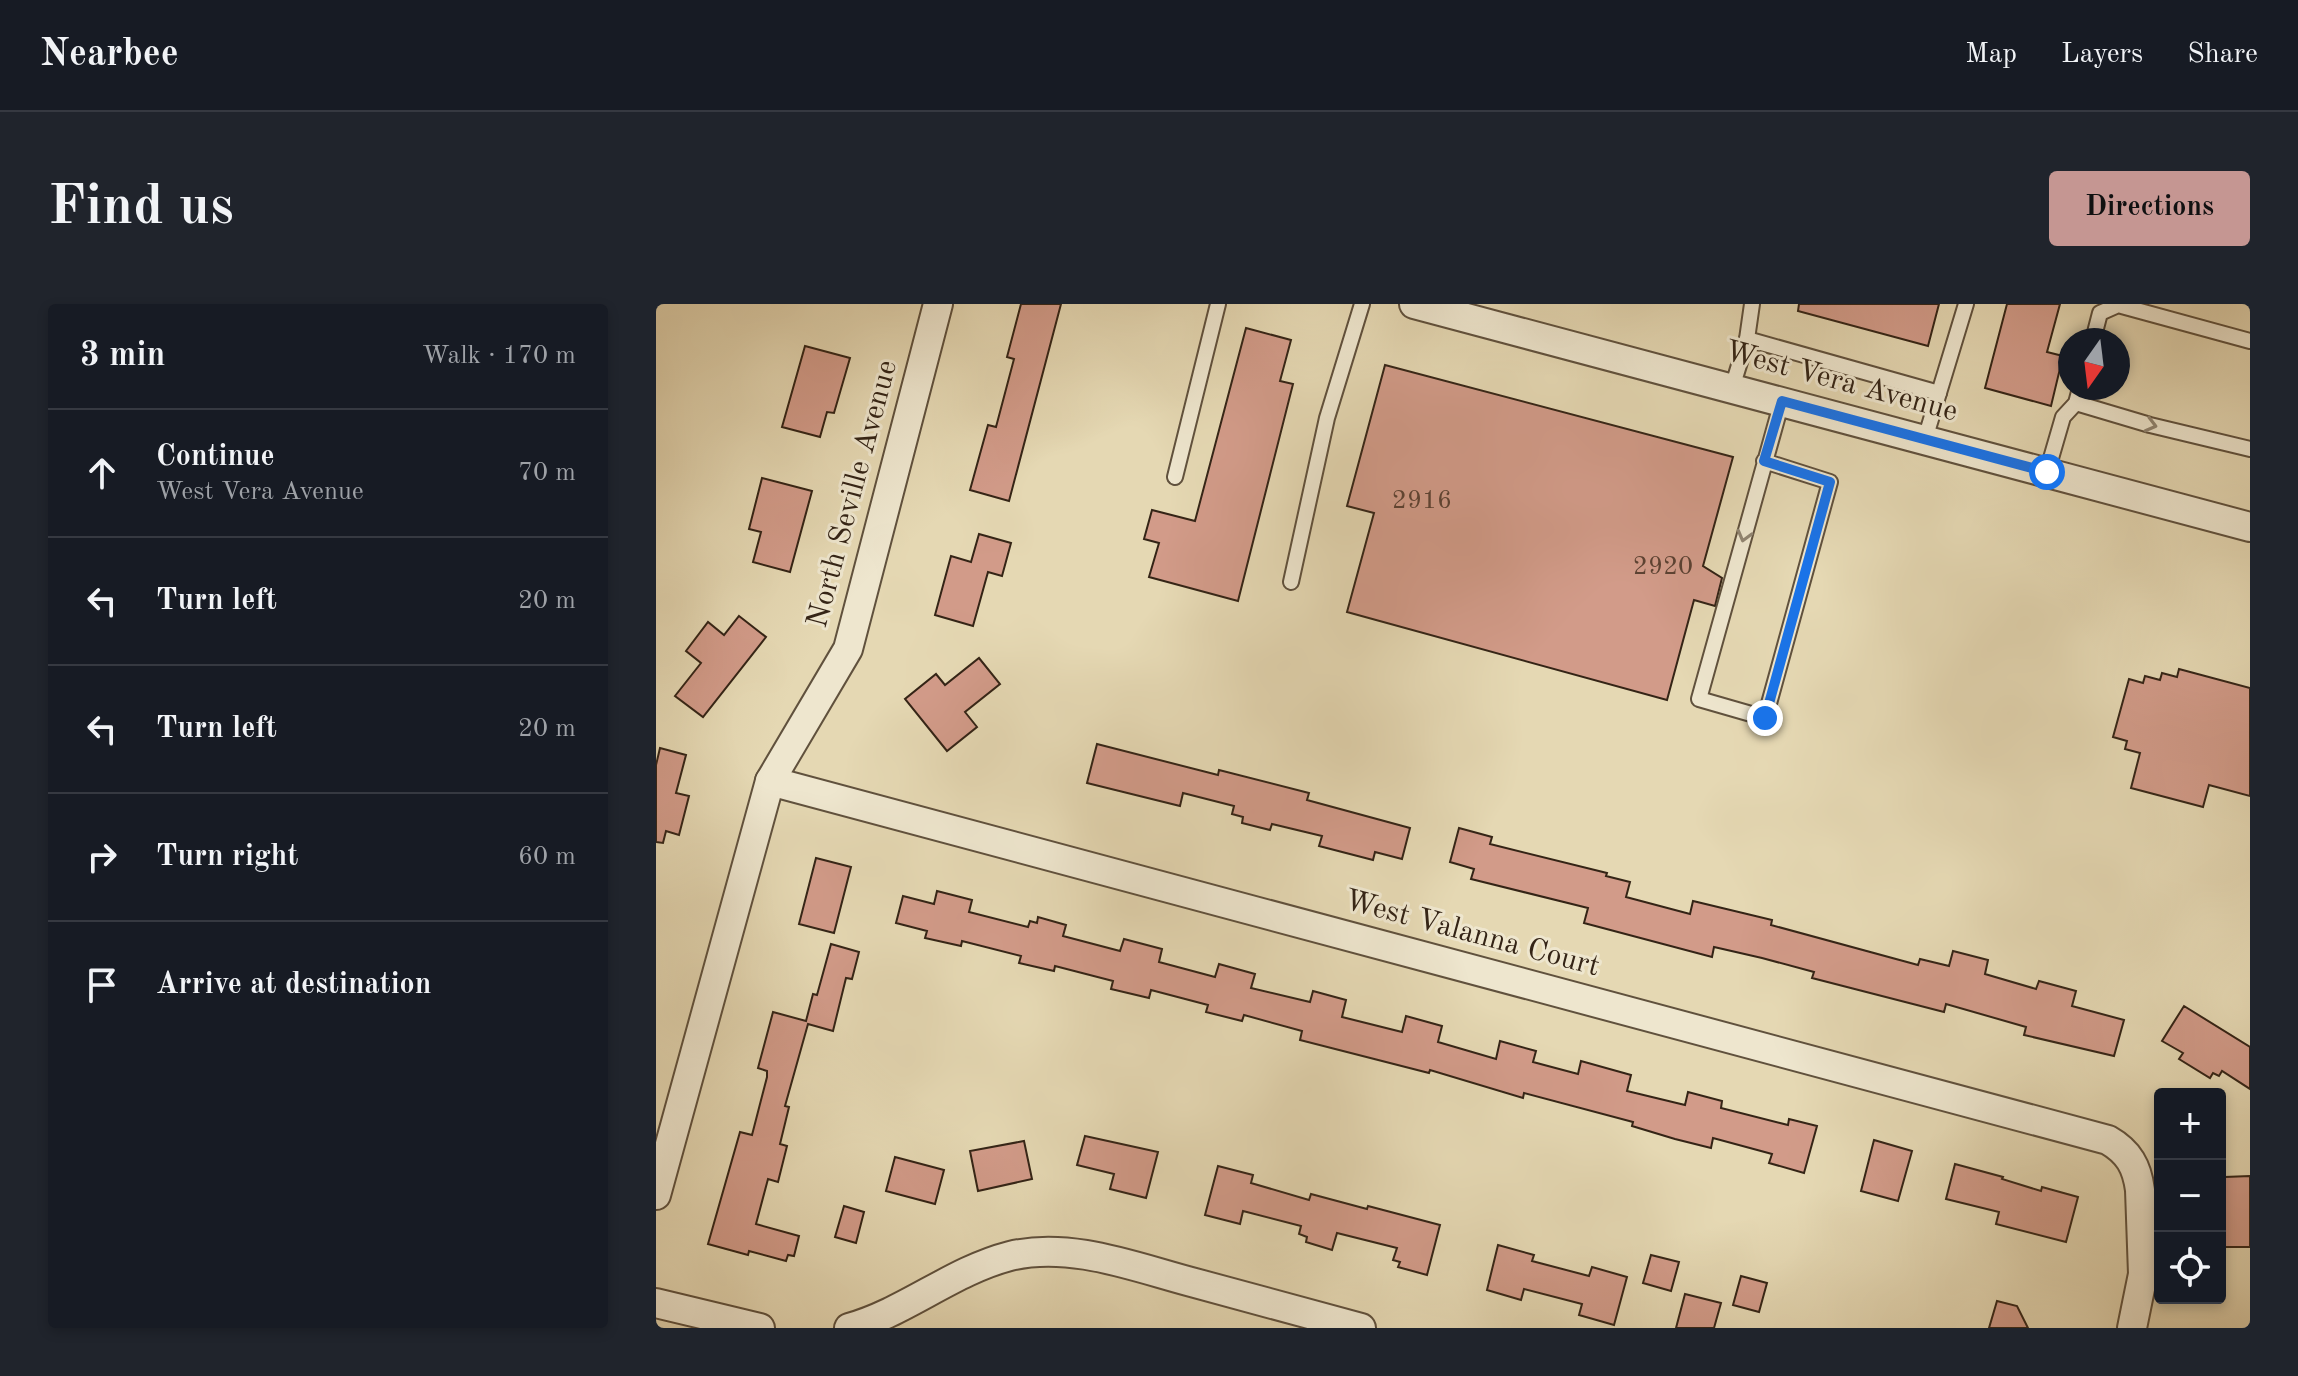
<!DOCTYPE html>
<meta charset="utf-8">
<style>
:root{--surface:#171b24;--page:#20242c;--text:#f1f3f6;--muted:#9ea1a6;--line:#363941;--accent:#c59692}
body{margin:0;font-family:"Old Standard TT",serif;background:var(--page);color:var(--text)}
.controls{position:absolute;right:24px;bottom:24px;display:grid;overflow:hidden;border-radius:8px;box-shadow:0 4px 12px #0003}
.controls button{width:72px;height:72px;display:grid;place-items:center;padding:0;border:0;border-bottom:2px solid var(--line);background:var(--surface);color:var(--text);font:40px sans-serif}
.compass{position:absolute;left:1402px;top:24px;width:72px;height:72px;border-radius:50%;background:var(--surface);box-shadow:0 4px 12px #0003;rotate:194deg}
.stop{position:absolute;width:24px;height:24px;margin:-18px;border:6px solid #1a73e8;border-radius:50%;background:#fff}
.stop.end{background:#1a73e8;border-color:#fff;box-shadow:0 2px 8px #0008}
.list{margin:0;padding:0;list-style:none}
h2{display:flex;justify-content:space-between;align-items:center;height:104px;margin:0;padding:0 32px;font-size:34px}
h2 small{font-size:26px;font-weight:400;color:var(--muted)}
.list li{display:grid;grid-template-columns:52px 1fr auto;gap:24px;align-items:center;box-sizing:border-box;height:128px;padding:0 32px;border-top:2px solid var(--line)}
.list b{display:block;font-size:30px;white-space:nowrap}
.list p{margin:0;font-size:26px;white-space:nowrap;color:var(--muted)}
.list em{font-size:26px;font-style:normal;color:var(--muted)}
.icon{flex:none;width:44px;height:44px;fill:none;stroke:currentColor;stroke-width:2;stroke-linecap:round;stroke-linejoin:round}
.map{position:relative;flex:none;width:1594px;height:1024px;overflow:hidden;border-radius:8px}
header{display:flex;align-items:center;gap:48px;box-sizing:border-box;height:112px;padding:0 40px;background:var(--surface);border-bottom:2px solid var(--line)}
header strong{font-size:38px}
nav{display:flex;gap:44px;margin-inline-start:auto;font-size:28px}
.intro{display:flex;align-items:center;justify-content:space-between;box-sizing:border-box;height:192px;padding:0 48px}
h1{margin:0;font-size:56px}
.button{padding:20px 36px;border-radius:8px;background:var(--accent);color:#111;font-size:28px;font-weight:700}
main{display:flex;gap:48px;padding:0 48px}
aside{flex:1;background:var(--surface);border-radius:8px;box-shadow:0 4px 12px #0003}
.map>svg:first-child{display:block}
</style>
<header>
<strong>Nearbee</strong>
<nav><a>Map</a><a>Layers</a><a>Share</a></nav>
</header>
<div class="intro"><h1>Find us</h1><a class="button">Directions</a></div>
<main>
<aside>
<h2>3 min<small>Walk · 170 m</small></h2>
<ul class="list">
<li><svg class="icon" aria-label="ahead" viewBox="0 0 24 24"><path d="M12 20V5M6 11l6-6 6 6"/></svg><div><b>Continue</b><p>West Vera Avenue</p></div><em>70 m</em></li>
<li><svg class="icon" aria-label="left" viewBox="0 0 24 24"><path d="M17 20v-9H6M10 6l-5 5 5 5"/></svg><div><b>Turn left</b></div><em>20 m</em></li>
<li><svg class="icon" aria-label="left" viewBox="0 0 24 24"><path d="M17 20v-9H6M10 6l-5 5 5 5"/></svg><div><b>Turn left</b></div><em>20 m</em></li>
<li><svg class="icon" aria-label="right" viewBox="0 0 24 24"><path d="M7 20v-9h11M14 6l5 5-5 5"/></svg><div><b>Turn right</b></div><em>60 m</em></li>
<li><svg class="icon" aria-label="arrive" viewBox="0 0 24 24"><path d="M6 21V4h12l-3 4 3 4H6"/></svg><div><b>Arrive at destination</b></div></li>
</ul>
</aside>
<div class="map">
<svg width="1594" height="1024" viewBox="0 0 1594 1024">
<rect width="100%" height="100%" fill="#e5d8b3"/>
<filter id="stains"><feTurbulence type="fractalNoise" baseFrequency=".0025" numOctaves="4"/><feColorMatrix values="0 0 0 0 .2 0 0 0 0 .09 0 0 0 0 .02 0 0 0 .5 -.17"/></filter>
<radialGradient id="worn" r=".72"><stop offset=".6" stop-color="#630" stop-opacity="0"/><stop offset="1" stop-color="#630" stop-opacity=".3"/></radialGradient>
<!-- building -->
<g fill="#d29b89" stroke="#342416" stroke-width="2">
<polygon points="365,0 405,0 353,197 314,186 332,121 340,123 358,55 351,53"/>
<polygon points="1143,0 1283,0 1272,42 1142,7"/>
<polygon points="1351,0 1404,0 1391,48 1407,52 1395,102 1329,84"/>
<polygon points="590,24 635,36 624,77 637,80 582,297 493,273 503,239 488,235 496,206 539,217"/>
<polygon points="149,42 194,54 178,109 171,108 164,133 126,123"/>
<polygon points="729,61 1077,153 1047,262 1066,274 1059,302 1038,296 1011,396 691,308 718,209 691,202"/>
<polygon points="106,174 156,187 134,268 97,258 105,228 93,225"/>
<polygon points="323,230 355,239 346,272 332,268 317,322 279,311 295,252 315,258"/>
<polygon points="83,312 110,333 47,413 19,392 45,359 30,347 52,318 68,331"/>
<polygon points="323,354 344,380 309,408 321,423 291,447 249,395 280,370 289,381"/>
<polygon points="1523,365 1594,384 1594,492 1553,481 1547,503 1475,484 1484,449 1469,445 1471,437 1457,433 1473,375 1487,379 1489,372 1504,376 1506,369 1521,373"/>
<polygon points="441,440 562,471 563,466 653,489 651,496 754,524 746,555 719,548 717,556 663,542 666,532 616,520 614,526 586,519 587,513 576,510 578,502 527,489 524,502 431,479"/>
<polygon points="4,444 30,451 20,489 33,492 23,531 10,527 7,539 0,538 0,461"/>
<polygon points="803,524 836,533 834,540 951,569 950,572 974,578 970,593 1034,610 1037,597 1116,616 1115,621 1262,661 1264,655 1293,662 1297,647 1332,656 1329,670 1380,685 1383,677 1420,687 1416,702 1468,716 1458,752 1368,731 1370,723 1290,700 1288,708 1156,674 1158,668 1106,654 1058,643 1056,653 928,619 932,604 815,575 818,565 794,558"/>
<polygon points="160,554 195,563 178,629 143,620"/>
<polygon points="281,587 316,596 313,608 372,623 374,617 381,619 382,613 410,621 407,632 464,647 468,635 506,645 503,658 559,673 563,660 599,670 595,684 654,698 657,687 690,696 686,713 746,728 750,712 786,722 782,738 840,755 844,737 880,747 877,758 922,770 925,757 975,771 971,787 1029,801 1032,788 1066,797 1065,804 1124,819 1132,821 1133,815 1161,822 1148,869 1113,859 1116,850 1057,834 1055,844 1019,835 976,822 977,818 868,789 867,794 774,766 773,769 644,736 646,727 588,711 586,717 550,708 552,701 495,686 493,694 455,685 457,677 399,662 398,667 363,659 365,652 306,637 305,642 269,634 271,627 240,619 247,592 278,600"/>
<polygon points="175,640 203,648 196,675 190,674 177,727 152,720 129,802 133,803 124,840 131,842 122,878 112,875 100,920 143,932 138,952 132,951 130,957 93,947 92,951 52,940 84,828 96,831 111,773 111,767 102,764 117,708 150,717 157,690 161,691"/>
<polygon points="1528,702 1594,743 1594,785 1566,767 1563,772 1557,769 1554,774 1523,755 1527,749 1506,737"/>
<polygon points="429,832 502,848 490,894 454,885 458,870 421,861"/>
<polygon points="1218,836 1256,847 1242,897 1205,887"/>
<polygon points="368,837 376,875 322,887 314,847"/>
<polygon points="239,853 288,866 279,900 230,887"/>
<polygon points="1299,860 1347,873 1346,875 1385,887 1386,883 1422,893 1410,938 1340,920 1343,908 1290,895"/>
<polygon points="562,862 597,871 595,879 653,896 655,890 711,905 712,902 784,921 771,971 742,963 744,958 737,956 741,944 681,929 676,946 650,938 651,933 643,930 645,922 587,907 584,920 549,911"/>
<polygon points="1594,872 1594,943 1564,943 1564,876 1569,875 1569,873"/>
<polygon points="188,902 208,908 200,939 179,933"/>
<polygon points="842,941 878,951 876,957 933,972 936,963 971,973 958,1021 923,1011 926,1000 868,985 865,996 831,986"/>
<polygon points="995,951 1023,958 1015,987 987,979"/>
<polygon points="1085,972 1111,979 1103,1008 1077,1001"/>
<polygon points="1029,990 1065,999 1058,1024 1020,1024"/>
<polygon points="1341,997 1361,1002 1372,1024 1333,1024"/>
</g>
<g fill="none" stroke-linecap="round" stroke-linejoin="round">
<!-- service casing -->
<g stroke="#60513d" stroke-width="18">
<g id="service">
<polyline points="1091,35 1283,89"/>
<polyline points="1437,36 1444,9 1462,1 1594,37"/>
<polyline points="1076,84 1091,35 1096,0"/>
<polyline points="1420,99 1494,121 1594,145"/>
<polyline points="1269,135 1310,0"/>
<polyline points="1108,157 1174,178 1109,414 1043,395 1126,97"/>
<polyline points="1391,168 1407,113 1420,99 1424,84"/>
<polyline points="519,173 562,0"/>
<polyline points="635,278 671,114 706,0"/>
</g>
</g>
<!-- minor casing -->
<g stroke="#60513d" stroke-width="32">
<g id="minor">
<polyline points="758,0 1594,223"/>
<path d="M114,477L1452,836C1473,848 1481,863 1484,886L1487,970L1476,1024"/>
<polyline points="0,891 114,477 192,345 282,0"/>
<polyline points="0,999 104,1024"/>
<path d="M193,1024C250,1008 296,967 354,952C415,937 481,964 539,979C594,994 649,1009 705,1024"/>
</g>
</g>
<!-- service -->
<use href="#service" stroke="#eee6ce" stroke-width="14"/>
<!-- minor -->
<use href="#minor" stroke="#eee6ce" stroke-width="28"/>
</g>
<!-- one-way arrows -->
<defs><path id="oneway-chevron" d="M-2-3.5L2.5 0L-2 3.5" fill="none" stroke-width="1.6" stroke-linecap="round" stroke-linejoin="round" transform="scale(2)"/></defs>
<g stroke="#918572">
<use href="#oneway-chevron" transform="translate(1495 121) rotate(15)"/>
<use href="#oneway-chevron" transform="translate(1088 232) rotate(105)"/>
</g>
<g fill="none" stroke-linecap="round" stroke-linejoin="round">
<!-- route -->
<polyline stroke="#1a73e8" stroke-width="10" points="1109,414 1174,178 1108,157 1126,97 1391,168"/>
</g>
<g text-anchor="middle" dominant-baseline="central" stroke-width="6" stroke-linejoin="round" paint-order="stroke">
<!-- number labels -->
<g font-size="26" fill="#5c4233">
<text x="766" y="197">2916</text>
<text x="1007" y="263">2920</text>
</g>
<!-- street labels -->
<g font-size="30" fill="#342416" stroke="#eee6ce">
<text transform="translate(1185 78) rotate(15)">West Vera Avenue</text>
<text transform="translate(197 190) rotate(-75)">North Seville Avenue</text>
<text transform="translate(816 630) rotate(15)">West Valanna Court</text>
</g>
</g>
<rect width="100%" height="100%" filter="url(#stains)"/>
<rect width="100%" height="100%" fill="url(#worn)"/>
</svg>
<div class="controls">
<button>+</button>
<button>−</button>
<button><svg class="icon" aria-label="locate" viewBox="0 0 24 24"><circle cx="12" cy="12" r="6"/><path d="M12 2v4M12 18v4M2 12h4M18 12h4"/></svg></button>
</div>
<svg class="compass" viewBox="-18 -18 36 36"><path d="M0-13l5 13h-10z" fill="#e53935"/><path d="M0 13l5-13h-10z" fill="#9ea1a6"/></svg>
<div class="stop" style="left:1391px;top:168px"></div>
<div class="stop end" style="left:1109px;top:414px"></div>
</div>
</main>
